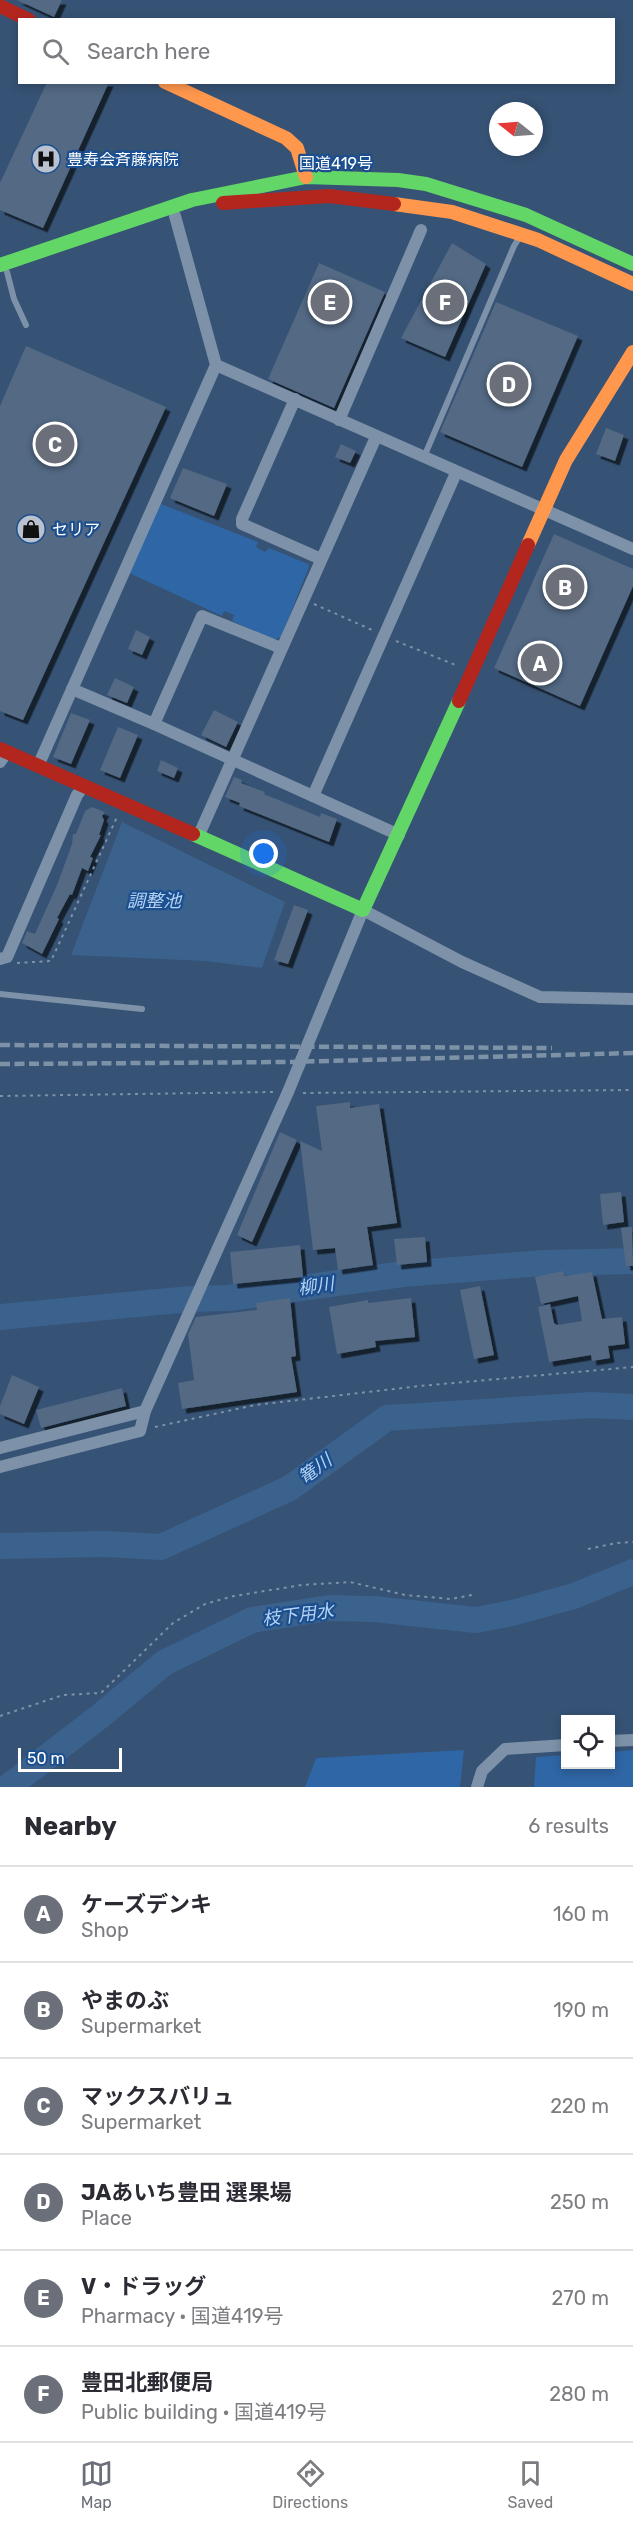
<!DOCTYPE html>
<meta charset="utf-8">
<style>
:root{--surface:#fff;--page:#f2f2f3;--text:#2b2b33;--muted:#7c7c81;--line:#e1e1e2;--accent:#6b6f79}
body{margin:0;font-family:Rubik,"Noto Sans JP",sans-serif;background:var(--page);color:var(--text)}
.controls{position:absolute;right:18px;bottom:18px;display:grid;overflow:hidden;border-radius:0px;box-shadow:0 3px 9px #0003}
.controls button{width:54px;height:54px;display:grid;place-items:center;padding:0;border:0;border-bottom:2px solid var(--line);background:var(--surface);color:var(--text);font:30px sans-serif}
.compass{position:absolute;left:489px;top:102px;width:54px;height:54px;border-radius:50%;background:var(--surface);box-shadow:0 3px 9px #0003;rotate:287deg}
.scale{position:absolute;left:18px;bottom:15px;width:104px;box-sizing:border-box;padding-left:6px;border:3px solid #fff;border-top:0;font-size:16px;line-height:21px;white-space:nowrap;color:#fff;-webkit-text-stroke:4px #1b4f8f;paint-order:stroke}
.you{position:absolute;left:264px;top:854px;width:21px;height:21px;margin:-15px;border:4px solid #fff;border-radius:50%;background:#1a73e8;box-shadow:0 0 0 9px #1a73e833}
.badge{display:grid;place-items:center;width:39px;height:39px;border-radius:50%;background:var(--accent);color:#fff;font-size:20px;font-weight:700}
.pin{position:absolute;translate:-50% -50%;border:3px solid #fff;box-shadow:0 2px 6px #0006}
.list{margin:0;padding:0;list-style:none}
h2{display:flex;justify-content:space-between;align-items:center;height:78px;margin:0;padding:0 24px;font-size:26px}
h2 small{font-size:20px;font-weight:400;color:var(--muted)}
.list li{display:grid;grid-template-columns:39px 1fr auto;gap:18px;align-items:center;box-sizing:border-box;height:96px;padding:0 24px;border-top:2px solid var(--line)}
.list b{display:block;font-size:22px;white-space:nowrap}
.list p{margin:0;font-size:20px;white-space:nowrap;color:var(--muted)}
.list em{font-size:20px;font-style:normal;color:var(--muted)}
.icon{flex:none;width:33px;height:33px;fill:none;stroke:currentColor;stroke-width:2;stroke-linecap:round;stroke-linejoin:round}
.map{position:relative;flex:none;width:633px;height:1787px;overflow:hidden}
.search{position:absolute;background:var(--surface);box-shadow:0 3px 9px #0003;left:18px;right:18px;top:18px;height:66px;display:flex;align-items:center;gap:15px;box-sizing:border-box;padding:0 21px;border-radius:0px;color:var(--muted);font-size:22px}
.sheet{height:654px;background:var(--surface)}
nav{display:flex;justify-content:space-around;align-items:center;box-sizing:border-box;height:84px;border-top:2px solid var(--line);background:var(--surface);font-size:16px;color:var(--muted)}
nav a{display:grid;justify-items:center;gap:3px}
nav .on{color:var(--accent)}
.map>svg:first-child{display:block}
</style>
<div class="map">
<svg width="633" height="1787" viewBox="0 0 633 1787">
<defs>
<filter id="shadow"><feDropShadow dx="4.5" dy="4.5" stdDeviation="0" flood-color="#0009"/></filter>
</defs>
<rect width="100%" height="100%" fill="#365274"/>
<!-- green -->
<g fill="#2f66a5">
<polygon points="161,504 258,542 256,547 265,552 269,548 308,564 309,567 281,637 273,640 232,621 234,615 224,611 222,616 127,572"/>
<polygon points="464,1750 460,1787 305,1787 316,1758"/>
<polygon points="633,1750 633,1787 534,1787 536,1757 565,1755 566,1764 610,1764 611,1752"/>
</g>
<!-- water -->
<polygon fill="#3b618d" points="122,822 285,902 262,968 205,961 71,955"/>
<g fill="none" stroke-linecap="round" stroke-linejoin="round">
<!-- river -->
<g stroke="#3b618d" stroke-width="26">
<polyline points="0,1317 190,1299 229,1298 403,1274 543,1263 633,1261"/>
<polyline points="0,1546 106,1544 161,1547 290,1488 387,1418 591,1405 633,1407"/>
<polyline points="8,1787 99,1717 164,1663 252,1620 329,1608 374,1609 476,1620 512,1613 574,1596 633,1572"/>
</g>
</g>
<!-- building -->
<g fill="#526984" filter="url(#shadow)">
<polygon points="17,0 62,0 54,17"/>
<polygon points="47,82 109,82 43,228 0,210 0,183"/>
<polygon points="452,243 486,264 445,357 401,338"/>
<polygon points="319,263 385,292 334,408 268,379"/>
<polygon points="496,302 578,336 522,467 440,432"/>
<polygon points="26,346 166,407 23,720 0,711 0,406"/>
<polygon points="606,428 624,435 615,461 596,454"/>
<polygon points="341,444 356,451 350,463 335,457"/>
<polygon points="183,468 227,484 214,516 170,498"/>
<polygon points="554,534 633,569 633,586 580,706 494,668"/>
<polygon points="136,630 150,637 142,655 128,649"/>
<polygon points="115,678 134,687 127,703 107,695"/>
<polygon points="214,710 238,722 226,747 201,735"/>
<polygon points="71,713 90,720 71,764 53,757"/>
<polygon points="118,727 138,735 120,778 100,770"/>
<polygon points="161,760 178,768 174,778 157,771"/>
<polygon points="234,777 242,780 241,783 265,792 264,794 320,817 321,813 337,819 329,842 239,806 240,803 225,797"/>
<polygon points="92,807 105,812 102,816 104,820 99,835 101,835 90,857 93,858 88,871 82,868 72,895 70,894 57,918 59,919 42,954 22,943 27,931 35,934 57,885 72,844 73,834 76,834 85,811"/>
<polygon points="294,905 308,910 288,964 274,960"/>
<polygon points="350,1102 350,1108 379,1104 397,1223 367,1227 373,1265 338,1270 335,1248 313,1250 300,1141 322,1151 316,1106"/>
<polygon points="280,1132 297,1140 252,1242 237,1235"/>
<polygon points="621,1192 624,1222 603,1225 600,1194"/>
<polygon points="632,1227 633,1266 626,1266 621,1228"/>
<polygon points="425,1237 427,1262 397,1265 394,1239"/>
<polygon points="300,1245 303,1277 233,1284 230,1252"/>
<polygon points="563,1271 564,1276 592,1272 602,1319 622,1317 625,1344 608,1346 610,1358 592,1361 591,1355 549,1362 538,1307 550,1304 554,1323 557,1325 582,1321 578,1296 541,1304 535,1277"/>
<polygon points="480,1286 494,1355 474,1359 460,1290"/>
<polygon points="290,1298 296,1356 291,1357 297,1392 182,1409 178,1383 194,1380 188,1334 196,1317 257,1310 256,1303"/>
<polygon points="411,1298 415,1337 375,1341 376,1347 337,1354 329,1307 368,1300 368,1303"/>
<polygon points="12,1375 39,1387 24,1424 0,1414 0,1406"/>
<polygon points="122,1388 126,1406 41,1428 36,1410"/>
</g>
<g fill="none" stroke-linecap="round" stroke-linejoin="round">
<!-- path -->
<g stroke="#7d92a8" stroke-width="2" stroke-dasharray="3 4.5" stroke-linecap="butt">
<polyline points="314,604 372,630"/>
<polyline points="396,641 458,666"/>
<polyline points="17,963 51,961 117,817"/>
<polyline points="303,1093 633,1090"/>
<polyline points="0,1096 273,1092"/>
<polyline points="155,1427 255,1405 420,1386 633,1367"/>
<polyline points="588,1549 616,1543 633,1542"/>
<polyline points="0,1716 63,1695 101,1693 173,1623 205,1604 234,1596 302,1585 350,1582 405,1595 451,1599 472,1595"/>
</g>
<!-- lane -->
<g stroke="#7d92a8" stroke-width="6">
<polyline points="7,272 14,299 26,325"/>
<polyline points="424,457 514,246 519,238"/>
<polyline points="0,994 142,1009"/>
</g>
<!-- street -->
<g stroke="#7d92a8" stroke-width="12">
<polyline points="216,365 633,549"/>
<polyline points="295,399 242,519 242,524 321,559"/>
<polyline points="339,420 421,230"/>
<polyline points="72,689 154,724 399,835"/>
<polyline points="154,724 202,616 281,648"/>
<polyline points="0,762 7,752"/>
<polyline points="38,766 216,365 175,216"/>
<polyline points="313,796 456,473"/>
<polyline points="198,837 376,437"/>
<polyline points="0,959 7,957 77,795 84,786"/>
<polyline points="0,1448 145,1411"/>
<polyline points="0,1467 140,1431 145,1411 288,1092 363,910 462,962 540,997 633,999"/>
<polyline points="610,1741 633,1740"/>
<polyline points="477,1787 482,1771 505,1749 566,1745"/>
</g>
<!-- fast -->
<g stroke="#63d668" stroke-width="14">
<polyline points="0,265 192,200 306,177 398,180 426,184 526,215 633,264"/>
<polyline points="193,834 363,910 459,701"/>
</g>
<!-- slow -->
<g stroke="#ff974d" stroke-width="14">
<polyline points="165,82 286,138 297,148 306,177"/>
<polyline points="394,204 452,212 538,240 633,284"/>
<polyline points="528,545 566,460 633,352"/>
</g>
<!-- jam -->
<g stroke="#b3261e" stroke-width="14">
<polyline points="0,6 29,20"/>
<polyline points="223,203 329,196 394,204"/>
<polyline points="459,701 528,545"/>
<polyline points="0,749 193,834"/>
</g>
<!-- rail -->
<g stroke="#7e92a7" stroke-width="4.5" stroke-dasharray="10 4.5" stroke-linecap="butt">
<polyline points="0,1045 552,1048"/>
<polyline points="0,1064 288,1062 633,1053"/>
</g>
</g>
<!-- icons -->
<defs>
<g id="hospital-disc" transform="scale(1.5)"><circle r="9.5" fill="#b9c2ce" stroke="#1b4f8f"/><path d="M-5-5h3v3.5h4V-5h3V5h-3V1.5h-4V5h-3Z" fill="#111"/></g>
<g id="shop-disc" transform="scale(1.5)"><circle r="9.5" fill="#b9c2ce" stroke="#1b4f8f"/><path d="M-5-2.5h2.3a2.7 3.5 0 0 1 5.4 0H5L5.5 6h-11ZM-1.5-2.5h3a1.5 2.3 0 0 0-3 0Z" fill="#111"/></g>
</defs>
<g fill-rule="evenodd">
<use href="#hospital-disc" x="46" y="159"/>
<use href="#shop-disc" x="31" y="529"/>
</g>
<g text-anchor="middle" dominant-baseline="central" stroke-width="4.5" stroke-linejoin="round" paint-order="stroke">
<!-- poi labels -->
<g font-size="16" fill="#fff" stroke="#1b4f8f" text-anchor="start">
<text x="67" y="159">豊寿会斉藤病院</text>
<text x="52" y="529">セリア</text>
</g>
<!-- street labels -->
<g font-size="16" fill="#fff" stroke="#1b4f8f">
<text x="336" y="163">国道419号</text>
</g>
<!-- water labels -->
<g font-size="18" font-style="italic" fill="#b5d3f5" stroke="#1b4f8f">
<text x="154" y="901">調整池</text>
<text transform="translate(316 1286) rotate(-8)">柳川</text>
<text transform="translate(315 1469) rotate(-36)">篭川</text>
<text transform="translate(298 1615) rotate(-7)">枝下用水</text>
</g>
</g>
</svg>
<div class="controls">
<button><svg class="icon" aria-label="locate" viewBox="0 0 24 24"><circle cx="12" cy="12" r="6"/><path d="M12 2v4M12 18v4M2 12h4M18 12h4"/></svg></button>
</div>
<svg class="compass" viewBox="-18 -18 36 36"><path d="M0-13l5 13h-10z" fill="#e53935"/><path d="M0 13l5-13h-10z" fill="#7c7c81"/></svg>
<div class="scale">50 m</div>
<div class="you"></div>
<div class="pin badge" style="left:540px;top:663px">A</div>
<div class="pin badge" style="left:565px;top:587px">B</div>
<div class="pin badge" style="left:55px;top:444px">C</div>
<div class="pin badge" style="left:509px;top:384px">D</div>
<div class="pin badge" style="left:330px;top:302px">E</div>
<div class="pin badge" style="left:445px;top:302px">F</div>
<div class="search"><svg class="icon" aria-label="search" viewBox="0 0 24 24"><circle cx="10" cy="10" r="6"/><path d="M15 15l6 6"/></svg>Search here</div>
</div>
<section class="sheet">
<h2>Nearby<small>6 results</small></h2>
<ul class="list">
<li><span class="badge">A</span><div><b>ケーズデンキ</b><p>Shop</p></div><em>160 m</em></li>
<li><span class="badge">B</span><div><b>やまのぶ</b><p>Supermarket</p></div><em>190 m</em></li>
<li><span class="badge">C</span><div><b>マックスバリュ</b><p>Supermarket</p></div><em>220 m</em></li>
<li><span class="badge">D</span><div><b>JAあいち豊田 選果場</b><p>Place</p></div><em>250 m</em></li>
<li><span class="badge">E</span><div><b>V・ドラッグ</b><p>Pharmacy · 国道419号</p></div><em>270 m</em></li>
<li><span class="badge">F</span><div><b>豊田北郵便局</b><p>Public building · 国道419号</p></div><em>280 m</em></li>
</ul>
</section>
<nav>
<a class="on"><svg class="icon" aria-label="map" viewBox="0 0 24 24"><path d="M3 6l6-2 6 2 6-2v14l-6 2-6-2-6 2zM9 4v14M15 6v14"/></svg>Map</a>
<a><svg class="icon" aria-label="directions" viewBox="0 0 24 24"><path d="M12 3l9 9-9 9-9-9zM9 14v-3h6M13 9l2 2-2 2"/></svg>Directions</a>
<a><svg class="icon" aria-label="saved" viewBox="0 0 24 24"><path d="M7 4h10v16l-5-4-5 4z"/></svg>Saved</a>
</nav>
